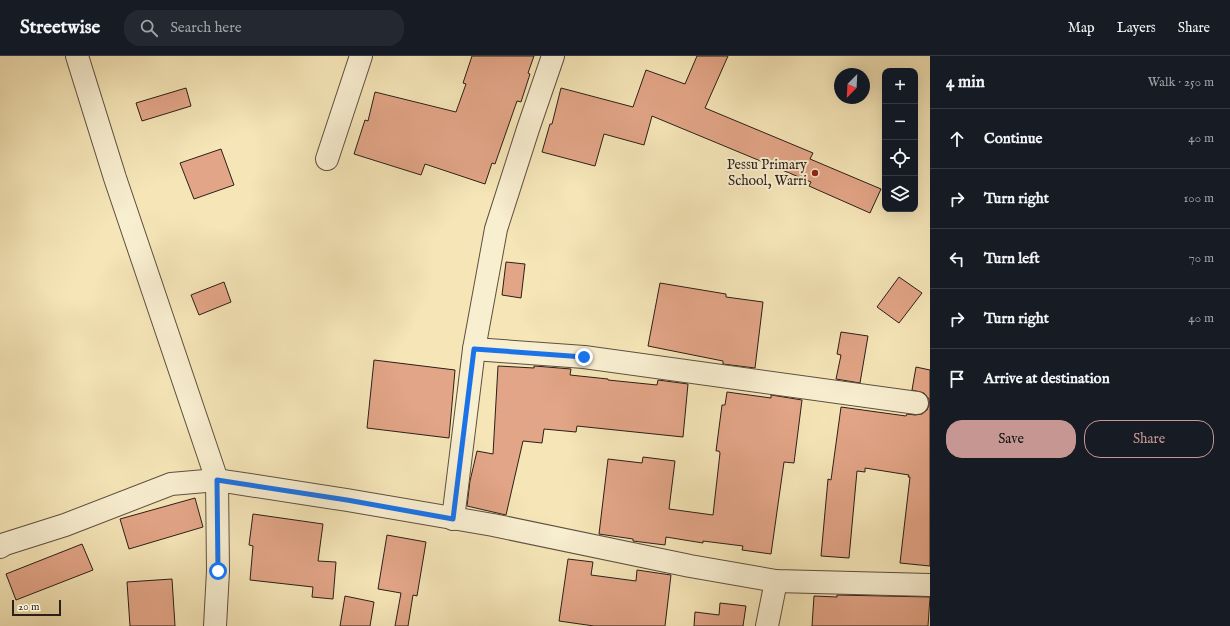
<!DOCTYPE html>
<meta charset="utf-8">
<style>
:root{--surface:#171b24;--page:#242831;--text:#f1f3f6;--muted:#9ea1a6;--line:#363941;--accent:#c59692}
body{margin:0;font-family:"IM FELL English",serif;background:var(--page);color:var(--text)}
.controls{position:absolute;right:12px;top:12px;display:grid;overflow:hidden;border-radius:8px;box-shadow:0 4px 16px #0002}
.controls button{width:36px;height:36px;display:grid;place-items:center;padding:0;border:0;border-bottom:1px solid var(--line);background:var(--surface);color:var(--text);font:20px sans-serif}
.compass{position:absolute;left:834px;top:12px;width:36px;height:36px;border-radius:50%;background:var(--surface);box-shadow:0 4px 16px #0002;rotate:204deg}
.scale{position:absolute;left:12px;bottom:10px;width:49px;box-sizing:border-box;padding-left:4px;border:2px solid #2b1f18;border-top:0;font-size:11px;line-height:14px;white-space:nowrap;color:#2b1f18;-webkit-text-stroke:3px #f8eed0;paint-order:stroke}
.stop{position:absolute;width:12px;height:12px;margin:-9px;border:3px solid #1a73e8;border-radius:50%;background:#fff}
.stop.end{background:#1a73e8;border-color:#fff;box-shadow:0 1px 4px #0008}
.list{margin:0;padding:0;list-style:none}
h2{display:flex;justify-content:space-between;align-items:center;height:52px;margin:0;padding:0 16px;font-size:17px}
h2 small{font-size:13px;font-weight:400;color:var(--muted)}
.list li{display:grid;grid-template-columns:26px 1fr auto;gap:12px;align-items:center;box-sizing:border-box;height:60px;padding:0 16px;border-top:1px solid var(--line)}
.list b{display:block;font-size:15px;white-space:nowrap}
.list em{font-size:13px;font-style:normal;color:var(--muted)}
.actions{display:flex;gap:8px;padding:12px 16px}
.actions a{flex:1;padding:9px 0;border:1px solid var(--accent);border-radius:16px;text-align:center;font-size:14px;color:var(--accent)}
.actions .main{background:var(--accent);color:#111}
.icon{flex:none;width:22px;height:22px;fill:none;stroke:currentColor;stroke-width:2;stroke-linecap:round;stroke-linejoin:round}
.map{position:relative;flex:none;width:930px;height:570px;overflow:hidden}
header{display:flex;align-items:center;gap:24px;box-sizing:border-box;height:56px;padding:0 20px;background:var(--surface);border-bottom:1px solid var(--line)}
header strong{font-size:19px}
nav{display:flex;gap:22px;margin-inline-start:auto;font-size:14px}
.search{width:280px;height:36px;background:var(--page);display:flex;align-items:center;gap:10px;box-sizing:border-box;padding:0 14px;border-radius:16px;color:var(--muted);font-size:15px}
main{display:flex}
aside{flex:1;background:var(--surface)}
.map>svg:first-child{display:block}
</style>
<header>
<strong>Streetwise</strong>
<div class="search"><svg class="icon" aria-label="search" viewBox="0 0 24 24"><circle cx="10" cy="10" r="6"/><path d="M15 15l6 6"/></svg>Search here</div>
<nav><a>Map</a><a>Layers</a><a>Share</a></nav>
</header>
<main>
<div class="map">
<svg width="930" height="570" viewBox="0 0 930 570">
<rect width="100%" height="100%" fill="#f5e5b7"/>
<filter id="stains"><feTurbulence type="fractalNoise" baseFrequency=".005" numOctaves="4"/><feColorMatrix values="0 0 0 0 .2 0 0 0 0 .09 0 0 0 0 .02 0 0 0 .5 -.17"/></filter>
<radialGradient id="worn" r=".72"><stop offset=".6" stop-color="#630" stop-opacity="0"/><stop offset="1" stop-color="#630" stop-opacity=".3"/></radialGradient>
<!-- building -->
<g fill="#e2a587" stroke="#2b1f18">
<polygon points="472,0 534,0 528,17 530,18 521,46 517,45 495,108 492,107 485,128 425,108 421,119 354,98 365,64 368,65 375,36 456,56 466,28 463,27"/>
<polygon points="697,0 728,0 705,52 813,97 810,103 881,133 870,157 809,130 811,126 652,60 644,89 604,78 595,110 542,96 550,68 552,68 561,32 633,51 646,14 685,28"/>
<polygon points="186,32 191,50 142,65 136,47"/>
<polygon points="221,93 234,129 194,143 180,107"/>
<polygon points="506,206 525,208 521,242 502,239"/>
<polygon points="899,221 922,237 899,267 877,251"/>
<polygon points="224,226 231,246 199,259 191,239"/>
<polygon points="660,227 726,238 726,241 763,246 755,312 723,308 723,305 648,290"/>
<polygon points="841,276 868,280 860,327 836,323 841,299 837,298"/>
<polygon points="374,304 455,314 449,382 367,372"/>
<polygon points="498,310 534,312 534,310 547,311 571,313 570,319 608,323 608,324 657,329 658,324 688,328 683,381 577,370 576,376 544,373 542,387 523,385 506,459 467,450 470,425 477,395 493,398"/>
<polygon points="916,311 930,314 930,510 900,507 910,421 908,421 909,419 865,412 865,416 857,415 849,502 821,500 828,423 831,424 841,351 906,360 907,358 915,359 922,358 927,354 929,349 929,343 924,337 912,334"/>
<polygon points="727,336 771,342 771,339 802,344 794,407 784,406 771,498 742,494 743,490 703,485 703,487 666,481 665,489 633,485 633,483 599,478 608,403 642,407 643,401 675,405 669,453 713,459 720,397 719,395 716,395 722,349 725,349"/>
<polygon points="195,442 203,471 129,493 120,463"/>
<polygon points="253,458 323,468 318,505 336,506 333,543 312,541 313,531 250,524 253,490 249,489"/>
<polygon points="387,479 426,486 417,540 413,539 408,570 395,570 401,537 378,533"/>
<polygon points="82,488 93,514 16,544 6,518"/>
<polygon points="568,503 593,506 591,519 636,525 637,514 671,519 665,570 594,570 559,565"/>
<polygon points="172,523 175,570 130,570 127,526"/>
<polygon points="837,539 930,541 928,570 812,570 814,540 837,541"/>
<polygon points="345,540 374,546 370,570 340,570"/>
<polygon points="720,547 746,550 743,570 694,570 695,556 719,559"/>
</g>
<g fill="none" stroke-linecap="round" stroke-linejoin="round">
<!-- minor casing -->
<g stroke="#5e5040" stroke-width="24">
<g id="minor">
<polyline points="77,0 115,122 217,424 218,515 215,570"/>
<polyline points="327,103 361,0"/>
<polyline points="474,293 584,301 917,347"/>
<polyline points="453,463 474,293 496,173 528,73 553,0"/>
<polyline points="0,491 5,488 65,469 171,428 217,424 347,444 493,469 690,510 776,525 930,529"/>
<polyline points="767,570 776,525"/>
</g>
</g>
<!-- minor -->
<use href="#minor" stroke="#f8eed0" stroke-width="22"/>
</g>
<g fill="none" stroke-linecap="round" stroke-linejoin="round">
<!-- route -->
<polyline stroke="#1a73e8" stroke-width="5" points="218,515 217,424 347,444 453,463 474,293 584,301"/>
</g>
<!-- markers -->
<circle fill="#8f2418" stroke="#f8eed0" stroke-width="1.5" cx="815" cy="117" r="4"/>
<g text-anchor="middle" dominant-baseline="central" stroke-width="4" stroke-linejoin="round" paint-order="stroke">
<!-- poi labels -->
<g font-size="14" fill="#2b1f18" stroke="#f8eed0" text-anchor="end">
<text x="807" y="109">Pessu Primary<tspan x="807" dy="16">School, Warri</tspan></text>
</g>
</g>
<rect width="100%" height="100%" filter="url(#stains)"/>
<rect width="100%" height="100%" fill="url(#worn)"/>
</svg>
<div class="controls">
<button>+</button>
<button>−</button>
<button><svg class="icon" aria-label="locate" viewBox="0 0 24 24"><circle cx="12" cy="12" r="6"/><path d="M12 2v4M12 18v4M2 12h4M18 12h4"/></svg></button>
<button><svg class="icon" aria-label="layers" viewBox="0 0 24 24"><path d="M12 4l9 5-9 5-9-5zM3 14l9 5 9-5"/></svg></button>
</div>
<svg class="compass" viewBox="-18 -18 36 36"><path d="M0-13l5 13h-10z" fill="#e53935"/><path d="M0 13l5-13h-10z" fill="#9ea1a6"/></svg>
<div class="scale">20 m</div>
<div class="stop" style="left:218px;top:515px"></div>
<div class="stop end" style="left:584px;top:301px"></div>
</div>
<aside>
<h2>4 min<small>Walk · 250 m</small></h2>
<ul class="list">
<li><svg class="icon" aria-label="ahead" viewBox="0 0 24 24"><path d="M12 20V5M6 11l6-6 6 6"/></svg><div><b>Continue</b></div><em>40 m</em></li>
<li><svg class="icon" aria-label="right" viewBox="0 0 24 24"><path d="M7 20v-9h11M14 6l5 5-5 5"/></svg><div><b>Turn right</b></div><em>100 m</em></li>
<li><svg class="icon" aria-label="left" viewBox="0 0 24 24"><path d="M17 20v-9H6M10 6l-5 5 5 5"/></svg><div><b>Turn left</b></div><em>70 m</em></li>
<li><svg class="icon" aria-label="right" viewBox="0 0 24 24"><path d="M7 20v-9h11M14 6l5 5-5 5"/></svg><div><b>Turn right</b></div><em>40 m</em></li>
<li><svg class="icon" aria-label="arrive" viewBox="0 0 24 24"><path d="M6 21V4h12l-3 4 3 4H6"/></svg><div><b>Arrive at destination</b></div></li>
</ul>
<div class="actions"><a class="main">Save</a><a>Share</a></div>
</aside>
</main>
